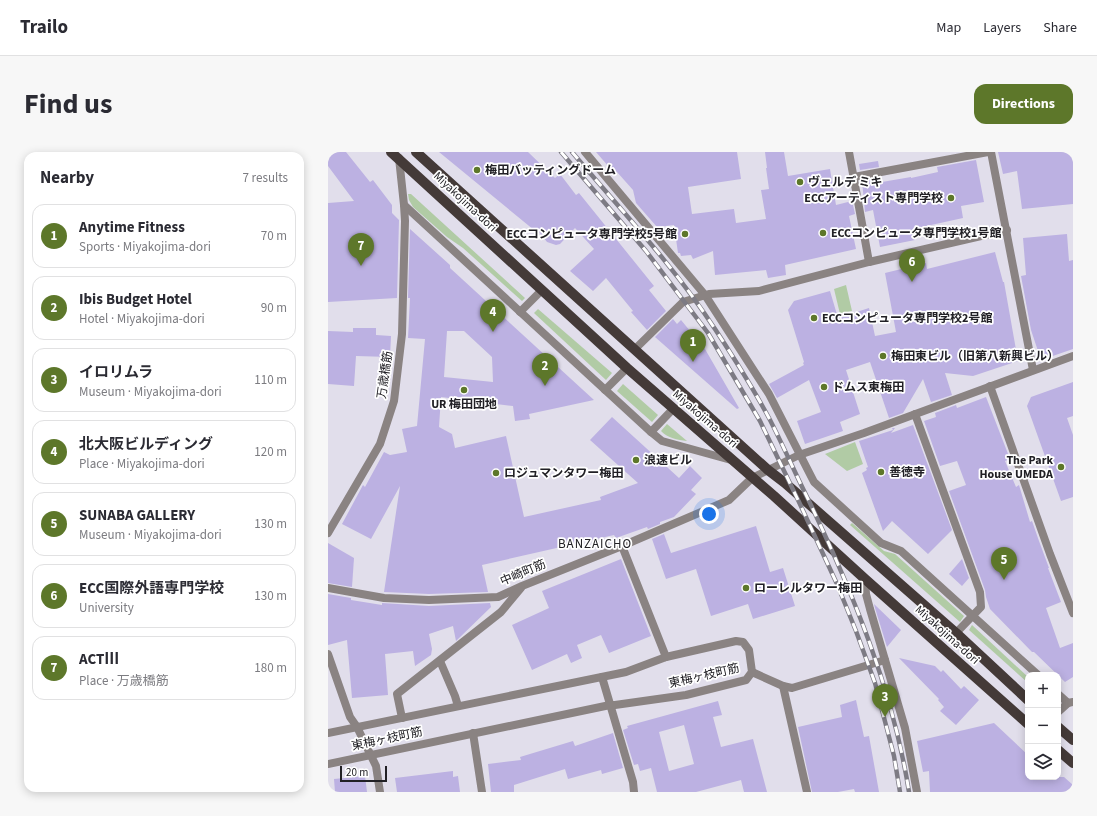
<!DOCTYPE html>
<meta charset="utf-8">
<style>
:root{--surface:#fff;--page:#f7f7f7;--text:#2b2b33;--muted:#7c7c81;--line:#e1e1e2;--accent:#5d772a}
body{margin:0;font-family:"Source Sans 3","Noto Sans JP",sans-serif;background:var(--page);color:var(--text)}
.controls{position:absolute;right:12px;bottom:12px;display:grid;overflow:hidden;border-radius:8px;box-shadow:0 2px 10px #0003}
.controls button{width:36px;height:36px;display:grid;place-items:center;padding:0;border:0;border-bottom:1px solid var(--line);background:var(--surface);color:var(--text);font:20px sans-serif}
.scale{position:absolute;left:12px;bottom:10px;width:47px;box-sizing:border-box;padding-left:4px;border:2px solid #212025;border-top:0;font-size:11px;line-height:14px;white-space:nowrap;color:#212025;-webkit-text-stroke:3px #fff;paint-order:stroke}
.you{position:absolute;left:381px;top:362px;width:14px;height:14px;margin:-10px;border:3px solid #fff;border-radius:50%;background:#1a73e8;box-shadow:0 0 0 6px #1a73e833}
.badge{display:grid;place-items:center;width:26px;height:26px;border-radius:50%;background:var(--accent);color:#fff;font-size:13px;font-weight:700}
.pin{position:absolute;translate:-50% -33px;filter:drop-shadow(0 1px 2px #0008)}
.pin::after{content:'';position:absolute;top:21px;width:14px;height:12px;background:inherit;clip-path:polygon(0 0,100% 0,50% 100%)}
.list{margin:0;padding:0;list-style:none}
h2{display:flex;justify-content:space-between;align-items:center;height:52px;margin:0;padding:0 16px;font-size:17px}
h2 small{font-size:13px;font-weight:400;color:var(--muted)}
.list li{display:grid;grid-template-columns:26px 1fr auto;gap:12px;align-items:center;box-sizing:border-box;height:64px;margin:0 8px 8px;padding:0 8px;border:1px solid var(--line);border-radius:12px}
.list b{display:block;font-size:15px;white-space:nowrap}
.list p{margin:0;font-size:13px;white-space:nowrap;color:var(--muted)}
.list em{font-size:13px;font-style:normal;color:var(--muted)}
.icon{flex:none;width:22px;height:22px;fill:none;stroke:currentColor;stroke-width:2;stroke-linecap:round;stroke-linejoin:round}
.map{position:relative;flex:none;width:745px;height:640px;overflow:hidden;border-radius:12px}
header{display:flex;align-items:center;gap:24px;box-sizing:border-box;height:56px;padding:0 20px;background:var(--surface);border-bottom:1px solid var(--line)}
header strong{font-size:19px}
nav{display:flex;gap:22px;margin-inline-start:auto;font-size:14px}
.intro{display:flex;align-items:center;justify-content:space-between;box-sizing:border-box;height:96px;padding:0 24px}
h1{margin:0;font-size:28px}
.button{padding:10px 18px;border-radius:12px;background:var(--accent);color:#fff;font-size:14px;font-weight:700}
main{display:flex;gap:24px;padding:0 24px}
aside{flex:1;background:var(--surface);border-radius:12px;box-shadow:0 2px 10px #0003}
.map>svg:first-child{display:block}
</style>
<header>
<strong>Trailo</strong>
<nav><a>Map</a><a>Layers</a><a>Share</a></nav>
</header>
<div class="intro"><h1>Find us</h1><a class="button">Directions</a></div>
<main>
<aside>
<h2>Nearby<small>7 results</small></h2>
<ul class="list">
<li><span class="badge">1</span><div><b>Anytime Fitness</b><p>Sports · Miyakojima-dori</p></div><em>70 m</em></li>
<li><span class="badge">2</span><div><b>Ibis Budget Hotel</b><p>Hotel · Miyakojima-dori</p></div><em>90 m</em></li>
<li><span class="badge">3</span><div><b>イロリムラ</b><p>Museum · Miyakojima-dori</p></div><em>110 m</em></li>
<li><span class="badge">4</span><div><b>北大阪ビルディング</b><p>Place · Miyakojima-dori</p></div><em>120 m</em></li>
<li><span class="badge">5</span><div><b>SUNABA GALLERY</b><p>Museum · Miyakojima-dori</p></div><em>130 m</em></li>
<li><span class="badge">6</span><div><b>ECC国際外語専門学校</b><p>University</p></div><em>130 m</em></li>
<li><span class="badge">7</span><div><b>ACTⅢ</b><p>Place · 万歳橋筋</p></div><em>180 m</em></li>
</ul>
</aside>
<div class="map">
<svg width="745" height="640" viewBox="0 0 745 640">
<rect width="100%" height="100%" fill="#e1deeb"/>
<!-- green -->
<g fill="#b1cba5">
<polygon points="80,42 83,42 197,146 194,149 135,96 119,85 85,55 81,48"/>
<polygon points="518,133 524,159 512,162 506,137"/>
<polygon points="210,157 284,221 278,228 206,161"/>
<polygon points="295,232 330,263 324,270 289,239"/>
<path d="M339,272L359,289C349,288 340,286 333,279Z"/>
<polygon points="527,290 535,312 519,319 497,302"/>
<polygon points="524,371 556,399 567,402 636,464 632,470 522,373"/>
<polygon points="644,473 700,525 700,531 641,478"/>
</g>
<!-- building -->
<g fill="#bcb1e2" fill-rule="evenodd">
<polygon points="0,0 18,0 42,30 45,28 64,53 64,61 71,68 69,146 0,150 0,51 26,49 0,14"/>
<polygon points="111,0 200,0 227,26 232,22 248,43 251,41 326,134 321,138 338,159 319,178 303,160 305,159 278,126 265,139 242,119 266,97 247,76 232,92 228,93 219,90 208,76 206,78"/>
<polygon points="268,0 409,0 413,27 360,35 364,62 406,57 408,71 438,67 433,38 441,37 438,16 439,16 437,0 456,0 460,24 502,17 508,53 524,49 527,62 521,64 528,97 457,113 458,123 440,126 438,118 387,123 385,99 365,107 363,103 353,104 352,101 350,101 346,73 329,75 308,51 305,38 289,20 287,22"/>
<polygon points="670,0 745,0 745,52 694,57 689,19 675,22"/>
<polygon points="648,8 656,50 633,54 635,66 585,77 587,88 552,95 545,58 537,60 534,29 553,26 554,30 583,25 583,26 610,20 609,15"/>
<polygon points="550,9 551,15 532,18 531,12"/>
<path d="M82,77L122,113V116L266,248L201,262L202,267L187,269L185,254L113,245L111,275L124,282L127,296L178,284L196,365L273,348L272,345L310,331L262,288L284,265L351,326L362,314L374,326L363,338L368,342L346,365L332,370V372L320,377L319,375L288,386L286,383L154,413L160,440L101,442L56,440L72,334L43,387L14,372L35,333L37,335L56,300L62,303L79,300L74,277L89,274L97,187L80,186L82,146H80ZM119,179H136L164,205L165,230L116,225Z"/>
<polygon points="739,82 741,109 745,108 745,197 713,208 703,178 693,124 698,123 695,86"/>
<polygon points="667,100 675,130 676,130 690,209 645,224 617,221 624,243 603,250 595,227 575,261 561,266 542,210 518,218 532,262 512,270 515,279 477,292 469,269 493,260 481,228 449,246 441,232 476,213 475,211 476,210 460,158 466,149 502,139 510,166 541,156 547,184 568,180 557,121 598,111 599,117"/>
<polygon points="345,167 349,172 353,168 377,197 411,256 409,257 327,185"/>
<polygon points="25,176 48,176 48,183 63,184 62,205 28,204 26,234 0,232 0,179 25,180"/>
<polygon points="745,230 745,264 739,266 745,283 745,345 733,349 699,254 703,245"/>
<polygon points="658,245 682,307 677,309 688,335 691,333 702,370 704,369 711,389 721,416 720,416 733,450 718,456 732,496 745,491 745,525 737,530 706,500 704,500 662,457 658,445 657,438 621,339 638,333 629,309 612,314 596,269 608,265 607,261 628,253 629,256"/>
<polygon points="585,273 624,378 600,402 564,369 555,379 534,321 539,318 538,316 540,315 531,289 565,278 564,276 567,276 563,281"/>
<polygon points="428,374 442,420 455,416 467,454 425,467 420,452 383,464 368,417 338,427 324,387 336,382 343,401"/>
<polygon points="0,391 26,406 24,435 0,431"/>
<polygon points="293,407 323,484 281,501 273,483 249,493 254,506 243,511 239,502 204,518 184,473 221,456 214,439"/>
<polygon points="634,407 641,426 634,434 621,422"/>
<polygon points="0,442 23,446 23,448 54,453 54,451 101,454 162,451 163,455 128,489 125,474 101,482 104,497 103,503 87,514 85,499 57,502 60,543 24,546 19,488 0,493"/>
<polygon points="546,452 573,478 559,495 547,456"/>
<polygon points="571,506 607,514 613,520 615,518 633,537 636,534 651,548 628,573 612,559 616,555 610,548 611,547"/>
<polygon points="528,548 536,585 541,584 551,640 527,640 526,637 510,640 484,640 470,575 514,565 512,553"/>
<path d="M390,549L394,563L385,565L393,595L425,587L439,640H416L413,628L368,640H329L323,616L312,619L310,612L306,613L295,578L300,576L299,574ZM356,573L366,612L341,619L331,580Z"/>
<polygon points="666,571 700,603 700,625 736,625 745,633 745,640 602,640 601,619 595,620 589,589"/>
<polygon points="285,581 295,616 274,622 273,618 240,627 237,617 186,633 186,640 163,640 160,612 193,608 192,605 245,589 247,594"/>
<polygon points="125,619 125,625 130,624 132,640 69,640 67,626"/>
<polygon points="37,624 39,640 7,640 6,627"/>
</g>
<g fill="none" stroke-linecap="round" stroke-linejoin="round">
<!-- street -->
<g stroke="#8a8382" stroke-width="8">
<polyline points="257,0 377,143 441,242 486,330 553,391 573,399 710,523"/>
<polyline points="521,0 541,110"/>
<polyline points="663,0 705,218"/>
<polyline points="71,6 76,53 323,280 334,289 403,308"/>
<polyline points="526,25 660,0"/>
<polyline points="192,160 214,138"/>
<polyline points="307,197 355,150 381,142 431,139 541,110 679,78"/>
<polyline points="662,234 722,402 745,461"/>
<polyline points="277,238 299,216"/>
<polyline points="587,262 652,440 653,455 628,481"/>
<polyline points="323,280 345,257"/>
<polyline points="0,381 52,292 66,249 74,182 77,69 76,53"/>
<polyline points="294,394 338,505"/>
<polyline points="537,427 538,442 542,457 577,576 589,640"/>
<polyline points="0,436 56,446 101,448 170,445 194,434 294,394 401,348 424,326 471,303 536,281 745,204"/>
<polyline points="0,502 22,565 29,575 48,614 52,640"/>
<polyline points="112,509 127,544 130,554"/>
<polyline points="424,520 455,534 479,640"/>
<polyline points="274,525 305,630 306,640"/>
<polyline points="455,534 464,536 557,508"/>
<polyline points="730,542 740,551"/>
<polyline points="730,560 740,551 745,550"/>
<polyline points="74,566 69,542 173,460 193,436"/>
<polyline points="0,581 298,520 338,505 408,489 415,490 421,498 424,520 418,528 358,543 287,553 282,553 0,612"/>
<polyline points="145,581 154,640"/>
</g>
<!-- primary -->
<g stroke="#443a38" stroke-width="10">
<polyline points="63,0 299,216 446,344 537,427 700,572"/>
<polyline points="88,0 440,318 457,331 628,481 700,548"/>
<polyline points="730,575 745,588"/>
<polyline points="730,598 745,611"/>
</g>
<!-- rail casing -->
<g stroke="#7d7b84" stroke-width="4.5">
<g id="rail">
<polyline points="233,0 318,99 380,181 432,269 471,350 509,432 528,479 547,531 566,604 572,640"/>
<path d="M244,0C293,58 346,114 387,177C406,206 425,236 441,266C455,293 467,321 481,349C525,441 565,538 581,640"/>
</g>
</g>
<!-- rail -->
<use href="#rail" stroke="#fff" stroke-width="3" stroke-dasharray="9" stroke-linecap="butt"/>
</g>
<!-- markers -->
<g fill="#5d772a" stroke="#fff" stroke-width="1.5">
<circle cx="149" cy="18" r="4"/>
<circle cx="472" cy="30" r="4"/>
<circle cx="623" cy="46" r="4"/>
<circle cx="495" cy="81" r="4"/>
<circle cx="357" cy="82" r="4"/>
<circle cx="486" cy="166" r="4"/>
<circle cx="555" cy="204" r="4"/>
<circle cx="496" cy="235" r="4"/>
<circle cx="136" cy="238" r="4"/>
<circle cx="308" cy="308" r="4"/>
<circle cx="733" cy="315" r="4"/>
<circle cx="553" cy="320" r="4"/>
<circle cx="168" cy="321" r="4"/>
<circle cx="418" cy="436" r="4"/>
</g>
<g text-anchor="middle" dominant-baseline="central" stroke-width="3.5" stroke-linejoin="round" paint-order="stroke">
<!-- poi labels -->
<g font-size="12" font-weight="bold" fill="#212025" stroke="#fff" text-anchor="start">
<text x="157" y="18">梅田バッティングドーム</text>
<text x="480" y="30">ヴェルデ ミキ</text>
<text x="615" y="46" text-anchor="end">ECCアーティスト専門学校</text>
<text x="503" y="81">ECCコンピュータ専門学校1号館</text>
<text x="349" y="82" text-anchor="end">ECCコンピュータ専門学校5号館</text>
<text x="494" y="166">ECCコンピュータ専門学校2号館</text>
<text x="563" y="204">梅田東ビル（旧第八新興ビル）</text>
<text x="504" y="235">ドムス東梅田</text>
<text x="136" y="252" text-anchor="middle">UR 梅田団地</text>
<text x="316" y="308">浪速ビル</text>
<text x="725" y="308" text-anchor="end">The Park<tspan x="725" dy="14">House UMEDA</tspan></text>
<text x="561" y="320">善徳寺</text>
<text x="176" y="321">ロジュマンタワー梅田</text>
<text x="426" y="436">ローレルタワー梅田</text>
</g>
<!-- street labels -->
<g font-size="12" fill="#212025" stroke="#fff">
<text transform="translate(137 50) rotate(43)">Miyakojima-dori</text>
<text transform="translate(57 223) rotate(-82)">万歳橋筋</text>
<text transform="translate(377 267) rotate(41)">Miyakojima-dori</text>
<text transform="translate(195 421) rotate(-23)">中崎町筋</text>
<text transform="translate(619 483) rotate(42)">Miyakojima-dori</text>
<text transform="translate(376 524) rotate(-13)">東梅ヶ枝町筋</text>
<text transform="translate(59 587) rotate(-12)">東梅ヶ枝町筋</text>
</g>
<!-- neighbourhood labels -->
<g font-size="13" letter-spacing="1" fill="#212025" stroke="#fff">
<text x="267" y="392">BANZAICHO</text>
</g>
</g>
</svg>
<div class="controls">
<button>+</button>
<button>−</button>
<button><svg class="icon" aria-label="layers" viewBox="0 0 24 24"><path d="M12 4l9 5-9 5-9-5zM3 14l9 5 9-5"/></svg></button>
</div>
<div class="scale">20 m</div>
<div class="you"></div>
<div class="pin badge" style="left:365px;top:210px">1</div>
<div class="pin badge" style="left:217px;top:234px">2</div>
<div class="pin badge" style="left:557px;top:565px">3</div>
<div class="pin badge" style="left:165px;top:180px">4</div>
<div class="pin badge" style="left:676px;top:428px">5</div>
<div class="pin badge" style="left:584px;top:130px">6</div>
<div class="pin badge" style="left:33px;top:114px">7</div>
</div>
</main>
